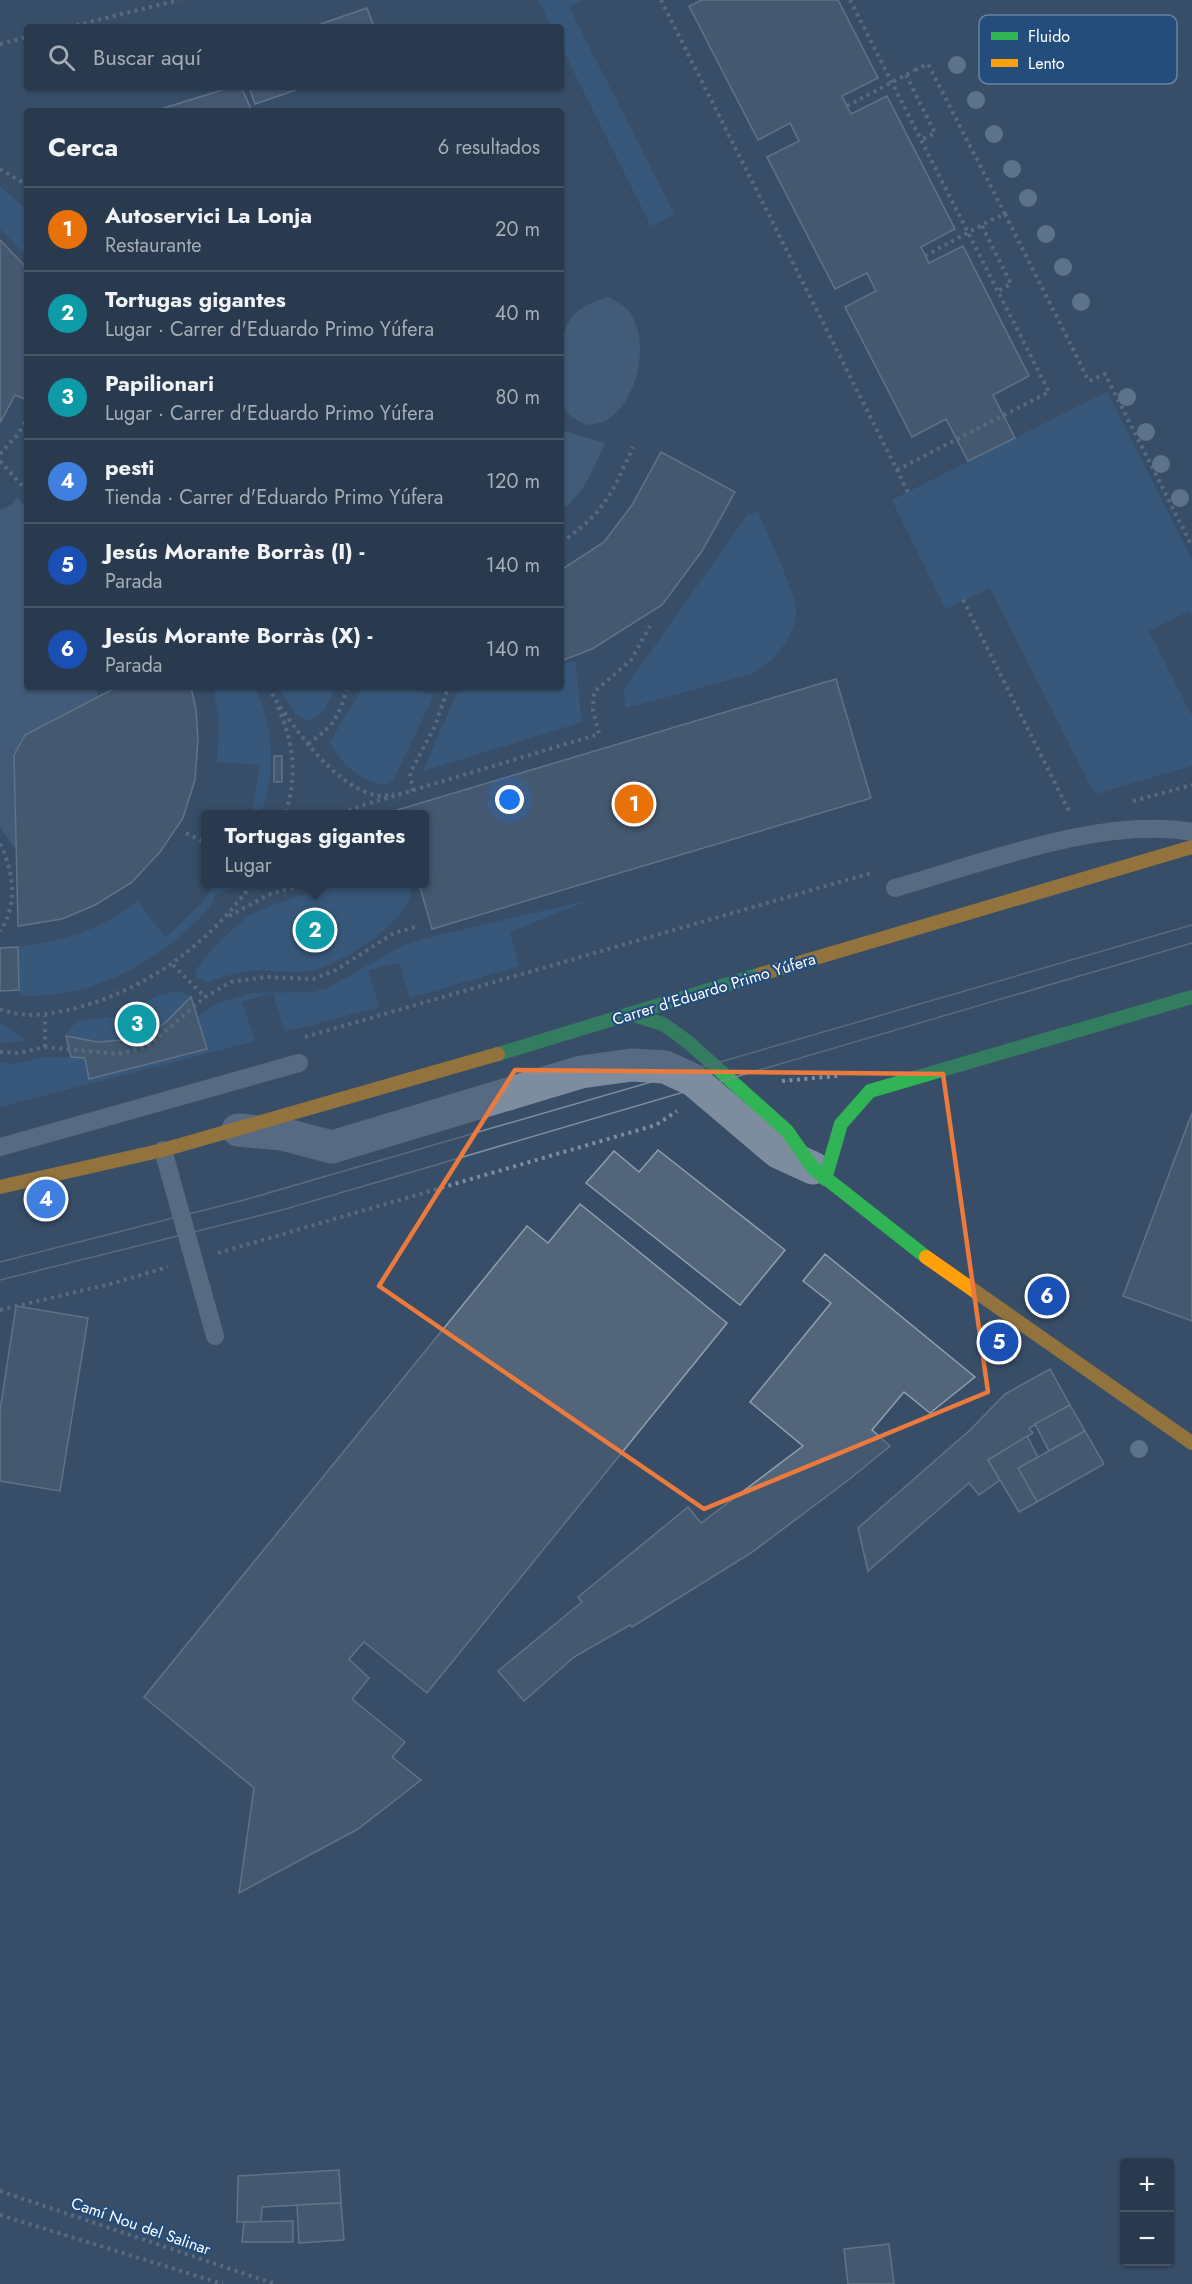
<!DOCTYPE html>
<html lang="es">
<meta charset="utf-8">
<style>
:root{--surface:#2a3a4e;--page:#324155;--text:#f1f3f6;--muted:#a5adb6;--line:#465466;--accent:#b9c1ca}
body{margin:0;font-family:Jost,sans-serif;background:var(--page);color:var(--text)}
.controls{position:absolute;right:18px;bottom:18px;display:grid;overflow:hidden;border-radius:6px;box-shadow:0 2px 4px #0004}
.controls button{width:54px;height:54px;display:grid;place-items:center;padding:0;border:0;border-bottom:2px solid var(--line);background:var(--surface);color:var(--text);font:30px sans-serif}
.you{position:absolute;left:510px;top:800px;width:21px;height:21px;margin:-15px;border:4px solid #fff;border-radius:50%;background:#1a73e8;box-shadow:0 0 0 9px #1a73e833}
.badge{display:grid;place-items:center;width:39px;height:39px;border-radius:50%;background:var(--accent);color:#fff;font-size:20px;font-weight:700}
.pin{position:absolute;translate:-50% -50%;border:3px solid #fff;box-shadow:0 2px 6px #0006}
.popup{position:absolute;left:201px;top:810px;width:228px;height:78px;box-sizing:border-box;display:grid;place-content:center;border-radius:6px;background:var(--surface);filter:drop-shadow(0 2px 4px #0005);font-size:20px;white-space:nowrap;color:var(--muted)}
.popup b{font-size:22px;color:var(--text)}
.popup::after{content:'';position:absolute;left:50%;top:100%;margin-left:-12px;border:12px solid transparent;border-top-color:var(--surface)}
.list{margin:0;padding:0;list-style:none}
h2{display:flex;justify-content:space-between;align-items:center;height:78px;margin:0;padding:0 24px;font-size:26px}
h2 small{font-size:20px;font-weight:400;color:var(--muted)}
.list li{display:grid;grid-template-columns:39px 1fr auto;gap:18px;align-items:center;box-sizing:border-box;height:84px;padding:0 24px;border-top:2px solid var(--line)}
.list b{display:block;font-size:22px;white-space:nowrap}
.list p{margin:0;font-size:20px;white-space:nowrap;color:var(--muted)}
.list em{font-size:20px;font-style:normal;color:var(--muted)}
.icon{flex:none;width:33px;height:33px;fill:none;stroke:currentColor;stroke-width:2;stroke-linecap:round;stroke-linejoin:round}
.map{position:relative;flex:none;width:1192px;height:2284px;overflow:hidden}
.search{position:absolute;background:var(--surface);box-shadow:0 2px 4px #0004;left:24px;top:24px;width:540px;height:66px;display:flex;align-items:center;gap:15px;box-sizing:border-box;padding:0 21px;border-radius:6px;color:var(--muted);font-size:22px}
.panel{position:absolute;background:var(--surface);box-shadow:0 2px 4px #0004;left:24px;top:108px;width:540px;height:582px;border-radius:6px}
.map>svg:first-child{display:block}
</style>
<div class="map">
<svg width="1192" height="2284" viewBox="0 0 1192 2284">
<rect width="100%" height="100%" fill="#384e68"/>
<!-- green -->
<g fill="#386493">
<polygon points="538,0 582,0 569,7 674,214 651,226 561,46 561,27 552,27"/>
<polygon points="0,186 27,211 27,256 0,229"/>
<polygon points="1107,392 1192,560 1192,616 1189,611 1149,631 1192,716 1192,766 1095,794 990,588 946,609 892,500"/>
<path d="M758,512C766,531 800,601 796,617C791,641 773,663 751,674L626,708L623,691L748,514Z"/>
<polygon points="575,661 582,722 423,771 457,693 479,687 561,687 561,665"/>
<path d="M213,687H255C273,729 278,772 260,814H252L260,765L217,762L219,720Z"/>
<polygon points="279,687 336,687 323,712 309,721 296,715"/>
<path d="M363,687H406L434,695L393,780L387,785C361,782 341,765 330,742Z"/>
<path d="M216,884H230L232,889L215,895C212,907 199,919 190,927C144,970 82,1000 19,995L18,947C66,940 98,931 138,901L165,938L200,905Z"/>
<path d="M337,884H411C417,916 348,959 321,968C303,975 277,970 257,970C239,971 224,977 207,982L196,977C191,965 241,920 253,914C279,901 309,893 337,884Z"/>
<polygon points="589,900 510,932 519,966 410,998 399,963 368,970 379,1007 285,1032 273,993 242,1002 255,1041 0,1107 0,1063 14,1064 45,1057 85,1058 90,1079 207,1049 197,1018 213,1005 252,993 314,992 328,988 402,946 427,938"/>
<path d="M179,991L191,997C149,1042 127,1048 66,1036C77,1011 102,1023 119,1015C140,1006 156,993 179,991Z"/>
<polygon points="0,1023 11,1029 25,1041 0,1043"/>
</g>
<!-- water -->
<g fill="#4f6b8c">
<path d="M609,297C614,301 624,305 628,310C651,339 639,400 608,419C603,423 593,424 586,425C580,422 571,417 566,412C559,402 561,387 561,375C561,333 562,309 609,297Z"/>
<path d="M561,430L605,443C594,467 584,495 561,510Z"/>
<polygon points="17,497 27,508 27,687 96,687 98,697 25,735 14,755 16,850 0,827 0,510 11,505"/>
</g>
<!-- building -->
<g fill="#53657a" stroke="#909eae" stroke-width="1.5">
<polygon points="702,0 838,0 878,78 842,96 851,114 887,96 955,229 921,247 929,263 963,246 1029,376 993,395 1015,438 968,461 946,419 912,437 845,307 876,291 867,273 835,289 767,157 799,141 790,123 758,140 689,6"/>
<polygon points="367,8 374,27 312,27"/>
<polygon points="232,87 241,87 252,111 154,111"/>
<polygon points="249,87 305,87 255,104"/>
<polygon points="0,240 27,268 27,400 15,395 0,423"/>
<polygon points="661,452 735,492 702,551 662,605 592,649 561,661 561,570 604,542 632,505"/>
<polygon points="836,679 871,798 432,929 419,884 424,884 424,814 398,814 397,810"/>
<polygon points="117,687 191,687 196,709 198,739 195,780 183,818 160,852 131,883 95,905 62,919 18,926 14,755 25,735"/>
<rect x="274" y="756" width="8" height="26"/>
<polygon points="18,947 19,990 0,991 0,948"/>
<polygon points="191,997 207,1049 89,1079 85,1058 71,1057 66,1036 98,1042 135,1039 150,1034 168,1020"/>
<polygon points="1192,1113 1192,1321 1123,1296"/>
<polygon points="658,1150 785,1250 740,1305 586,1183 614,1151 639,1172"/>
<polygon points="580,1204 727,1323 427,1693 364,1642 349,1659 369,1678 352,1699 405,1742 392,1757 421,1780 358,1829 239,1893 254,1788 144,1697 527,1226 548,1243"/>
<polygon points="825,1254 975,1377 930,1413 904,1392 872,1430 890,1446 851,1478 751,1553 632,1627 630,1625 574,1657 524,1701 498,1671 582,1602 578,1597 688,1507 701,1523 803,1446 750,1402 831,1303 803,1281"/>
<polygon points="16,1306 88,1318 60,1491 0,1481 0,1411"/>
<polygon points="1050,1369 1070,1405 1029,1428 1033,1433 988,1460 1000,1480 979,1495 969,1483 868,1571 858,1528 970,1430 1005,1394"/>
<polygon points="1070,1405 1085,1431 1049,1451 1035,1424"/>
<polygon points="1085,1431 1104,1464 1037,1502 1018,1468"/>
<polygon points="1027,1436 1038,1457 1018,1468 1037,1502 1019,1512 988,1460"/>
<polygon points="339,2170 341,2203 262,2207 261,2222 237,2222 238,2176"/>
<polygon points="341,2203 344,2240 299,2243 297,2205"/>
<polygon points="293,2221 293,2242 242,2242 244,2222"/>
<polygon points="889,2244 894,2284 848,2284 844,2249"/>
</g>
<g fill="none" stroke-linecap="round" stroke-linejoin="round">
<!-- path -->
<g stroke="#7d8d9f" stroke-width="4" stroke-dasharray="3 4.5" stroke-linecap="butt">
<polyline points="661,0 908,492"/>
<polyline points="850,0 1049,392 897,470"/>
<polyline points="69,27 179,0"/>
<polyline points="0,44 27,37"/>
<polyline points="915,70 928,64 1005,214 991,220"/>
<polyline points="906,75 935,133 921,140"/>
<polyline points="0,169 27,185"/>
<polyline points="1005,214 1089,381 1105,374 1192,546"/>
<polyline points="982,226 1011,284 998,291"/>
<polyline points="0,454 18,434 27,419"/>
<polyline points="0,461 27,491"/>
<path d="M561,542C604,514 612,493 633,447"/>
<polyline points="963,600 1070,813"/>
<path d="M272,694C293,727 334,786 375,795C381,797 388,795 394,794"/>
<path d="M278,707C294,744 298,776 285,814"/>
<path d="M308,744C334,725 339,718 347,687"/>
<polyline points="413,791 410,773 435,726 447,691"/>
<polyline points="1133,801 1192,785"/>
<polyline points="342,814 354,808 599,734 593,711 594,692 631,660 650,626"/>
<polyline points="186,833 206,843"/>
<path d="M0,844C14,871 18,905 0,931"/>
<polyline points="229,916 270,894 305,884"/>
<polyline points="173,965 205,997"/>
<path d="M0,1009C26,1019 51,1014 76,1008C148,989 208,944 252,884"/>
<polyline points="305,1037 874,872"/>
<polyline points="45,1047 45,1016"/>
<polyline points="0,1052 19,1053 45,1047 118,1054 147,1047 205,997 231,982 265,977 313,979 336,970 394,933 419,926"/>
<polyline points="782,1081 837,1076"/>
<polyline points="218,1253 656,1125 677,1111"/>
<polyline points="0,1310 110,1284 168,1267"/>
<polyline points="0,2191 275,2284"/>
<polyline points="0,2215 223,2284"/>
</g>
<!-- lane -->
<g stroke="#7d8d9f" stroke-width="18">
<path d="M895,888C983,863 1102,816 1192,832"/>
<polyline points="0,1147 299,1063"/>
<polyline points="163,1150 215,1336"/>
</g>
<!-- street -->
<polyline stroke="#7d8d9f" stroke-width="33" points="238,1130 282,1134 332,1147 581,1072 632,1065 665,1067 693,1080 778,1152 813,1168"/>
<!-- fast -->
<g stroke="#30b455" stroke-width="14">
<polyline points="630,1014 663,1024 688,1042 787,1131 813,1168 926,1257"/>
<polyline points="498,1054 761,974"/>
<polyline points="825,1179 841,1124 870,1091 1192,997"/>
</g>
<!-- slow -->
<g stroke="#ff9f0a" stroke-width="14">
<polyline points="761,974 1192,847"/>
<polyline points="0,1187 163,1150 498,1054"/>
<polyline points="926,1257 1192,1443"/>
</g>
<!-- tram -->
<g stroke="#7f8e9f" stroke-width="1.5">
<polyline points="0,1262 244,1200 1192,925"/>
<polyline points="0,1280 282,1210 1192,943"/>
</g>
<!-- path-bridge -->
<g stroke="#7d8d9f" stroke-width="4" stroke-dasharray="3 4.5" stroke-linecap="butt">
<polyline points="847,106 915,70"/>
<polyline points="925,256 991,220"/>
</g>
</g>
<!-- trees -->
<g fill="#899eb5">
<circle cx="957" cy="65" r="9"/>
<circle cx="976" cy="100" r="9"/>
<circle cx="994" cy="134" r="9"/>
<circle cx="1012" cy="169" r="9"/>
<circle cx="1028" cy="198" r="9"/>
<circle cx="1046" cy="234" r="9"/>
<circle cx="1063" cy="267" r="9"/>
<circle cx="1081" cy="302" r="9"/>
<circle cx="1127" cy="397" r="9"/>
<circle cx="1146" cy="432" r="9"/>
<circle cx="1161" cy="464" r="9"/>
<circle cx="1180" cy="498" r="9"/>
<circle cx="1139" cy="1449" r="9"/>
</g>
<!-- marked area -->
<path d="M0 0H1192V2284H0ZM515,1070L943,1074L988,1392L704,1509L379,1286Z" fill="#384e68" fill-opacity=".55" fill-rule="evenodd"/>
<path fill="none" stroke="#ed7a3d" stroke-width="4.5" stroke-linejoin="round" d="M515,1070L943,1074L988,1392L704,1509L379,1286Z"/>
<g text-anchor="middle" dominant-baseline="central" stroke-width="4.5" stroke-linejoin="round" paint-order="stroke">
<!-- street labels -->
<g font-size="16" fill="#fff" stroke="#244d7c">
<text transform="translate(714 989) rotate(-17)">Carrer d'Eduardo Primo Yúfera</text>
<text transform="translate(141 2226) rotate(19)">Camí Nou del Salinar</text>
</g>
</g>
<!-- legend -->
<rect x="979" y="15" width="198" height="69" rx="9" fill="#244d7c" stroke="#6682a3" stroke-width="1.5"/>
<rect x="991" y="32" width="27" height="8" fill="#30b455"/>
<rect x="991" y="59" width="27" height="8" fill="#ff9f0a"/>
<g font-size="16" fill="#fff">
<text x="1028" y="42">Fluido</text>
<text x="1028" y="69">Lento</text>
</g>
</svg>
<div class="controls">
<button>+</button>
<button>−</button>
</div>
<div class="you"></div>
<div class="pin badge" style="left:634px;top:804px;background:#e8710a">1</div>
<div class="pin badge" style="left:315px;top:930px;background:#0f9aa8">2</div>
<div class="popup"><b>Tortugas gigantes</b>Lugar</div>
<div class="pin badge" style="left:137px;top:1024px;background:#0f9aa8">3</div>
<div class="pin badge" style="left:46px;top:1199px;background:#3f7fe0">4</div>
<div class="pin badge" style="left:999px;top:1342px;background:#1a4fb4">5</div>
<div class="pin badge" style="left:1047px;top:1296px;background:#1a4fb4">6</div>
<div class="search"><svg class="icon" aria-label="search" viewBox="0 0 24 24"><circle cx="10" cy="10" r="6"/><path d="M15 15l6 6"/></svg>Buscar aquí</div>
<section class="panel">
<h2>Cerca<small>6 resultados</small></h2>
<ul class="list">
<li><span class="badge" style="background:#e8710a">1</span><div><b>Autoservici La Lonja</b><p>Restaurante</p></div><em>20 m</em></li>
<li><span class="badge" style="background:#0f9aa8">2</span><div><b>Tortugas gigantes</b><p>Lugar · Carrer d'Eduardo Primo Yúfera</p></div><em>40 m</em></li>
<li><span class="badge" style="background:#0f9aa8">3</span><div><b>Papilionari</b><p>Lugar · Carrer d'Eduardo Primo Yúfera</p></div><em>80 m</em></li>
<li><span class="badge" style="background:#3f7fe0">4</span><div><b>pesti</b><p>Tienda · Carrer d'Eduardo Primo Yúfera</p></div><em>120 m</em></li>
<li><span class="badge" style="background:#1a4fb4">5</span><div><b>Jesús Morante Borràs (I) -</b><p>Parada</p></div><em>140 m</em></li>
<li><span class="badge" style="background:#1a4fb4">6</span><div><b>Jesús Morante Borràs (X) -</b><p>Parada</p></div><em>140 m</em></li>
</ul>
</section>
</div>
